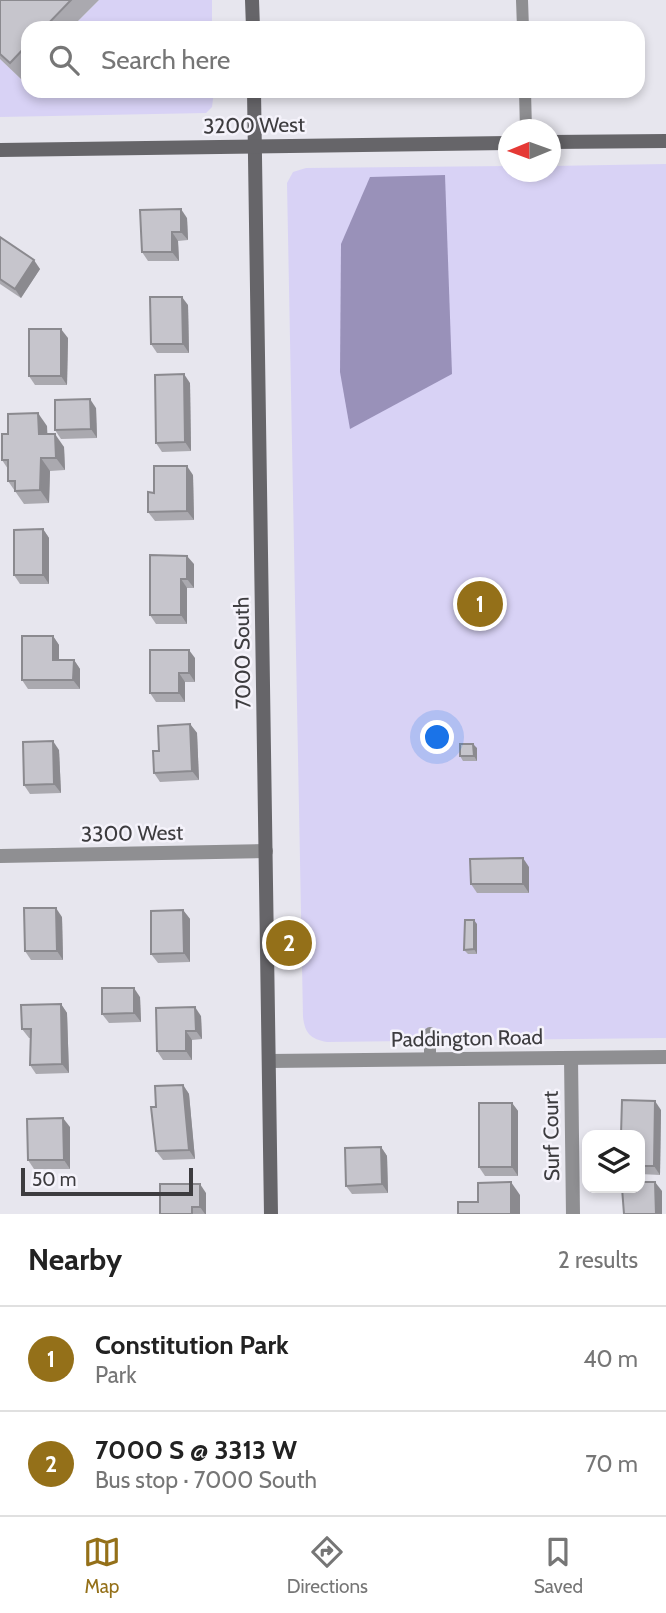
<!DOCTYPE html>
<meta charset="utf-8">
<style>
:root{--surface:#fff;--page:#f6f6f6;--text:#222;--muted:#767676;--line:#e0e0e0;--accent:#947019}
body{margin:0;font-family:Cabin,sans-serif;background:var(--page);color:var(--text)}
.controls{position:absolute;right:21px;bottom:21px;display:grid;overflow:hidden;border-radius:14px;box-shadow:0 4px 10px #0003}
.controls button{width:63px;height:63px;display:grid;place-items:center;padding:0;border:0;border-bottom:2px solid var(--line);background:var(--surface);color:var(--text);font:35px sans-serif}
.compass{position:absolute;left:498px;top:119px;width:63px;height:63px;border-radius:50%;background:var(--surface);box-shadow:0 4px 10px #0003;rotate:269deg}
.scale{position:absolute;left:21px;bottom:18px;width:172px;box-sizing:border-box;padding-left:7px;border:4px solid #3d3c3f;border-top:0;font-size:19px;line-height:24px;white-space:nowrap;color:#3d3c3f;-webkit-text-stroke:5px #f5f3fb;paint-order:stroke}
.you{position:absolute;left:438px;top:738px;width:24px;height:24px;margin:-18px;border:5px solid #fff;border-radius:50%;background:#1a73e8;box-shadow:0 0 0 10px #1a73e833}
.badge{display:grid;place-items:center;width:46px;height:46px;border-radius:50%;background:var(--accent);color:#fff;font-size:23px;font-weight:700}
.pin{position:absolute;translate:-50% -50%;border:4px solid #fff;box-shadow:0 2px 7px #0006}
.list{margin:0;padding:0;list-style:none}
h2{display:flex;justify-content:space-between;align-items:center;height:91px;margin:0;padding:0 28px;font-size:30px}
h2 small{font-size:23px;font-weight:400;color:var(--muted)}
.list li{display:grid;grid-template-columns:46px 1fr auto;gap:21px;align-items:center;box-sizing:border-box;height:105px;padding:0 28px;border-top:2px solid var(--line)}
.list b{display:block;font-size:26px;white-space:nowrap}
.list p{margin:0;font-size:23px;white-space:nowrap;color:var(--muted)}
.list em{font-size:23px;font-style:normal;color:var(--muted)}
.icon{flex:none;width:38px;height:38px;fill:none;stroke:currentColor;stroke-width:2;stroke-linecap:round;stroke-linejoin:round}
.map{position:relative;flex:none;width:666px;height:1214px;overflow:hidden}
.search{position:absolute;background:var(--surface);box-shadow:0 4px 10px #0003;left:21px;right:21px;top:21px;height:77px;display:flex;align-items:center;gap:18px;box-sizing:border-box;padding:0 24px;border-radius:21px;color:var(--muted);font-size:26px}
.sheet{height:301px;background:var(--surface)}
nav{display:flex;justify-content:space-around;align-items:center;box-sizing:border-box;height:98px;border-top:2px solid var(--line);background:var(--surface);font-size:19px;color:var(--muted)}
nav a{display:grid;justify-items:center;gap:4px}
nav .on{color:var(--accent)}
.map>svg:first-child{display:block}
</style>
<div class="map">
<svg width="666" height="1214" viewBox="0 0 666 1214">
<rect width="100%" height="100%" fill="#e7e6ee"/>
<!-- green -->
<g fill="#d8d2f5">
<polygon points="99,0 212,0 212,28 71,28"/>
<polygon points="0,59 21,79 28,72 28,91 214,91 212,107 206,113 0,117"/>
<path d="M666,164V1038L327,1042C311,1039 305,1034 303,1017L287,183L293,172L306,168L508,166V172H550L551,166Z"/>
</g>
<!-- water -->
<polygon fill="#9991b9" points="445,175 452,374 350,429 340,372 341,244 370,177"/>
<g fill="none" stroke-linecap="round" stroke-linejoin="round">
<!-- lane -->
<g stroke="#8f8f92" stroke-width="12">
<polyline points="522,0 523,28"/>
<polyline points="525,91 526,130"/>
<polyline points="430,1033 430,1060"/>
</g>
<!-- street -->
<g stroke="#8f8f92" stroke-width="14">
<polyline points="0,856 266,851"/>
<polyline points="571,1058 573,1214"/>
<polyline points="269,1061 666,1057"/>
</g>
<!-- secondary -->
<g stroke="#666569" stroke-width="14">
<polyline points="252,0 253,28"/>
<polyline points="254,91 271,1214"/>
<polyline points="550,142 666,141"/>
<polyline points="0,150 508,143"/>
</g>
</g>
<!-- wall -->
<g fill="#aaa9af">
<polygon points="0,0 99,0 71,28 28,28 28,72 21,79 0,59"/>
<polygon points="187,218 188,240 178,241 179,261 148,261 142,252"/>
<polygon points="0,237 40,269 21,298 0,284"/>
<polygon points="188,305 189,353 157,353 151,344"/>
<polygon points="68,338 67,385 35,385 29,376"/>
<polygon points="190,383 191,451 162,452 156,443"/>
<polygon points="96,408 97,438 61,439 55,430"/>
<polygon points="47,426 47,434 64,447 65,470 50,471 49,503 24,504 8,481 8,469 2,460 8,434"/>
<polygon points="193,475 194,520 155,521 148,512 154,493"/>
<polygon points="43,529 49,538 49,584 20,584 14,575"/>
<polygon points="194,564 194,588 187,588 187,624 156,624 150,615"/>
<polygon points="53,636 59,645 59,660 74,660 80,669 80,689 28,689 22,680"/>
<polygon points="195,658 195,682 185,682 185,702 156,702 150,693"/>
<polygon points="190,724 197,733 199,780 160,782 154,773 159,751"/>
<polygon points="477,748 477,761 463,761 460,756"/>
<polygon points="59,750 61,793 30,794 24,785"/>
<polygon points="529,867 529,893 477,893 471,884"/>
<polygon points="183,910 190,919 190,962 158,963 151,954"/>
<polygon points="62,917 63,960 31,960 25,951"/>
<polygon points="477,924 477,954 468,954 464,950"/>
<polygon points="140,997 141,1022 109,1023 102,1014"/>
<polygon points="61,1004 67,1013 69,1073 36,1074 30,1065 31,1038 29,1038 22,1029"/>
<polygon points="201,1016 202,1039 192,1040 192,1060 163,1060 157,1051"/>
<polygon points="183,1085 189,1094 195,1159 163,1160 156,1151 156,1107"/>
<polygon points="512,1103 518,1111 518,1176 485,1176 479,1167"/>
<polygon points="661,1110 660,1175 640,1174 640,1135"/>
<polygon points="70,1127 70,1169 34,1169 28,1160"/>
<polygon points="381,1147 387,1156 388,1193 352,1194 346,1186"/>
<polygon points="206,1193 206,1214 160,1214"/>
</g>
<!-- shaded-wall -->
<g fill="#8b8a8f">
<polygon points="181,209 187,218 188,240 181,232"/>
<polygon points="172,232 178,241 179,261 172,252"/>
<polygon points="34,260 40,269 21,298 15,289"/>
<polygon points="182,297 188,305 189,353 183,344"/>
<polygon points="61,329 68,338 67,385 61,376"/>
<polygon points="184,374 190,383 191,451 185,442"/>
<polygon points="90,399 96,408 97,438 91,429"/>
<polygon points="38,413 47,426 48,447 39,434"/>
<polygon points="55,434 64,447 65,470 56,458"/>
<polygon points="41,458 50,471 49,503 40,490"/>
<polygon points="187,466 193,475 194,520 187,511"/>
<polygon points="43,529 49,538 49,584 43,575"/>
<polygon points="187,556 194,564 194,588 187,579"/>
<polygon points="181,579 187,588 187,624 181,615"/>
<polygon points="53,636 59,645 59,669 53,660"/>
<polygon points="189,650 195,658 195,682 189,673"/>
<polygon points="74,660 80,669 80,689 73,680"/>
<polygon points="179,673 185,682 185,702 179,693"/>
<polygon points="190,724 197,733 199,780 192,771"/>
<polygon points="53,741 59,750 61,793 54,784"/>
<polygon points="473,744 477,748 477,761 474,756"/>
<polygon points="523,858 529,867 529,893 523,884"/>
<polygon points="56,908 62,917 63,960 57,951"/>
<polygon points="183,910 190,919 190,962 184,953"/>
<polygon points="474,920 477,924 477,954 474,949"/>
<polygon points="134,988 140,997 141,1022 134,1013"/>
<polygon points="61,1004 67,1013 69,1073 62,1064"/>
<polygon points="195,1007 201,1016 202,1039 196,1031"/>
<polygon points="186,1031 192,1040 192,1060 186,1051"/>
<polygon points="183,1085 189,1094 195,1159 189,1150"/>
<polygon points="655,1101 661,1110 660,1175 654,1166"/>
<polygon points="512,1103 518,1111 518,1176 512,1167"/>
<polygon points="63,1118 70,1127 70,1169 64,1160"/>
<polygon points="381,1147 387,1156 388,1193 382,1184"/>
<polygon points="511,1182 520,1195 520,1214 511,1214"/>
<polygon points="655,1182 662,1191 662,1214 656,1214"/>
<polygon points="200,1184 206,1193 206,1214 205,1214 200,1207"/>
</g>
<!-- building -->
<g fill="#c6c5cc" stroke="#8b8a8f" stroke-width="2">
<polygon points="0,0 71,0 44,28 28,28 28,44 10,63 0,54"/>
<polygon points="181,209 181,232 172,232 172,252 142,252 140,210"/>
<polygon points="0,237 34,260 15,289 0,279"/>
<polygon points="150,297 182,297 183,344 151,344"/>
<rect x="29" y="329" width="32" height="47"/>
<polygon points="184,374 185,442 156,443 155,375"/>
<polygon points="90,399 91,429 55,430 55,400"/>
<polygon points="38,413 39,434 55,434 56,458 41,458 40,490 15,491 15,481 8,481 8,460 2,460 2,434 8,434 8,414"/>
<polygon points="154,466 187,466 187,511 148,512 148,492 154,493"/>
<polygon points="43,529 43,575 14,575 14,530"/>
<polygon points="150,555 187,556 187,579 181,579 181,615 150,615"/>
<polygon points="22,636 53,636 53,660 74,660 73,680 22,680"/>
<polygon points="150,650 189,650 189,673 179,673 179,693 150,693"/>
<polygon points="190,724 192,771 154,773 153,751 159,751 158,726"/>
<polygon points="53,741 54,784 24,785 23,742"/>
<polygon points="460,744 473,744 474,756 460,756"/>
<polygon points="523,858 523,884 471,884 470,859"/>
<polygon points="24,908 56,908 57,951 25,951"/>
<polygon points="183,910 184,953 151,954 151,911"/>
<polygon points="465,920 474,920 474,949 464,950"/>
<polygon points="102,988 134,988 134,1013 102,1014"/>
<polygon points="61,1004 62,1064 30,1065 31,1029 22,1029 21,1005"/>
<polygon points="195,1007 196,1031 186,1031 186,1051 157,1051 156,1008"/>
<polygon points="183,1085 189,1150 156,1151 151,1107 156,1107 155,1086"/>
<polygon points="622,1100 655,1101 654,1166 640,1166 640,1135 621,1135"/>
<rect x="479" y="1103" width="33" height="64"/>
<polygon points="63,1118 64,1160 28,1160 27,1119"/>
<polygon points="381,1147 382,1184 346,1186 345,1148"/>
<polygon points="511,1182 511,1214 458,1214 458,1202 478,1202 478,1183"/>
<polygon points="640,1182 655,1182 656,1214 624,1214 622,1188 640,1188"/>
<polygon points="160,1184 200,1184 200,1207 192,1207 192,1214 160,1214"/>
</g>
<g text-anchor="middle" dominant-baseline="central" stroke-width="5" stroke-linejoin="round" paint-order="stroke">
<!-- street labels -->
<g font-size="21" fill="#3d3c3f" stroke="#f5f3fb">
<text transform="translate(254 125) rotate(-1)">3200 West</text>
<text transform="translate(242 653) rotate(-91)">7000 South</text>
<text transform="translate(132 833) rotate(-1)">3300 West</text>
<text transform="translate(467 1038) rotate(-1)">Paddington Road</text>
<text transform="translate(551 1136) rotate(-91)">Surf Court</text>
</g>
</g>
</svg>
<div class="controls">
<button><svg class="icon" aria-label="layers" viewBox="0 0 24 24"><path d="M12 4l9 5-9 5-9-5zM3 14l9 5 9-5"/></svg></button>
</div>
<svg class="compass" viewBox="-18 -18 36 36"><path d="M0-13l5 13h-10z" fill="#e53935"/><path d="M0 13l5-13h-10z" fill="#767676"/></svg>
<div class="scale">50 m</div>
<div class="you"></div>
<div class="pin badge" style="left:480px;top:604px">1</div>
<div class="pin badge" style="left:289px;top:943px">2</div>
<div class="search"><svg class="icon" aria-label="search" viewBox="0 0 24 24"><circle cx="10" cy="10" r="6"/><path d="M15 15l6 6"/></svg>Search here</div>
</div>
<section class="sheet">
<h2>Nearby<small>2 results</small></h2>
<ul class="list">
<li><span class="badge">1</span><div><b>Constitution Park</b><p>Park</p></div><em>40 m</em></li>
<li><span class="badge">2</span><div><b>7000 S @ 3313 W</b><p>Bus stop · 7000 South</p></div><em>70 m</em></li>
</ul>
</section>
<nav>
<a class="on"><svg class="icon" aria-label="map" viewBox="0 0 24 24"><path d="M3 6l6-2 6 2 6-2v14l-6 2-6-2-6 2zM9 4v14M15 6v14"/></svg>Map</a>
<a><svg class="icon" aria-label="directions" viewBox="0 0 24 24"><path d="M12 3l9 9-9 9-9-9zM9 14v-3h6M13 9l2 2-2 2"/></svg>Directions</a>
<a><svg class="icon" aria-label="saved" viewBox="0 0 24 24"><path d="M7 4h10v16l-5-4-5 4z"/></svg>Saved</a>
</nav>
